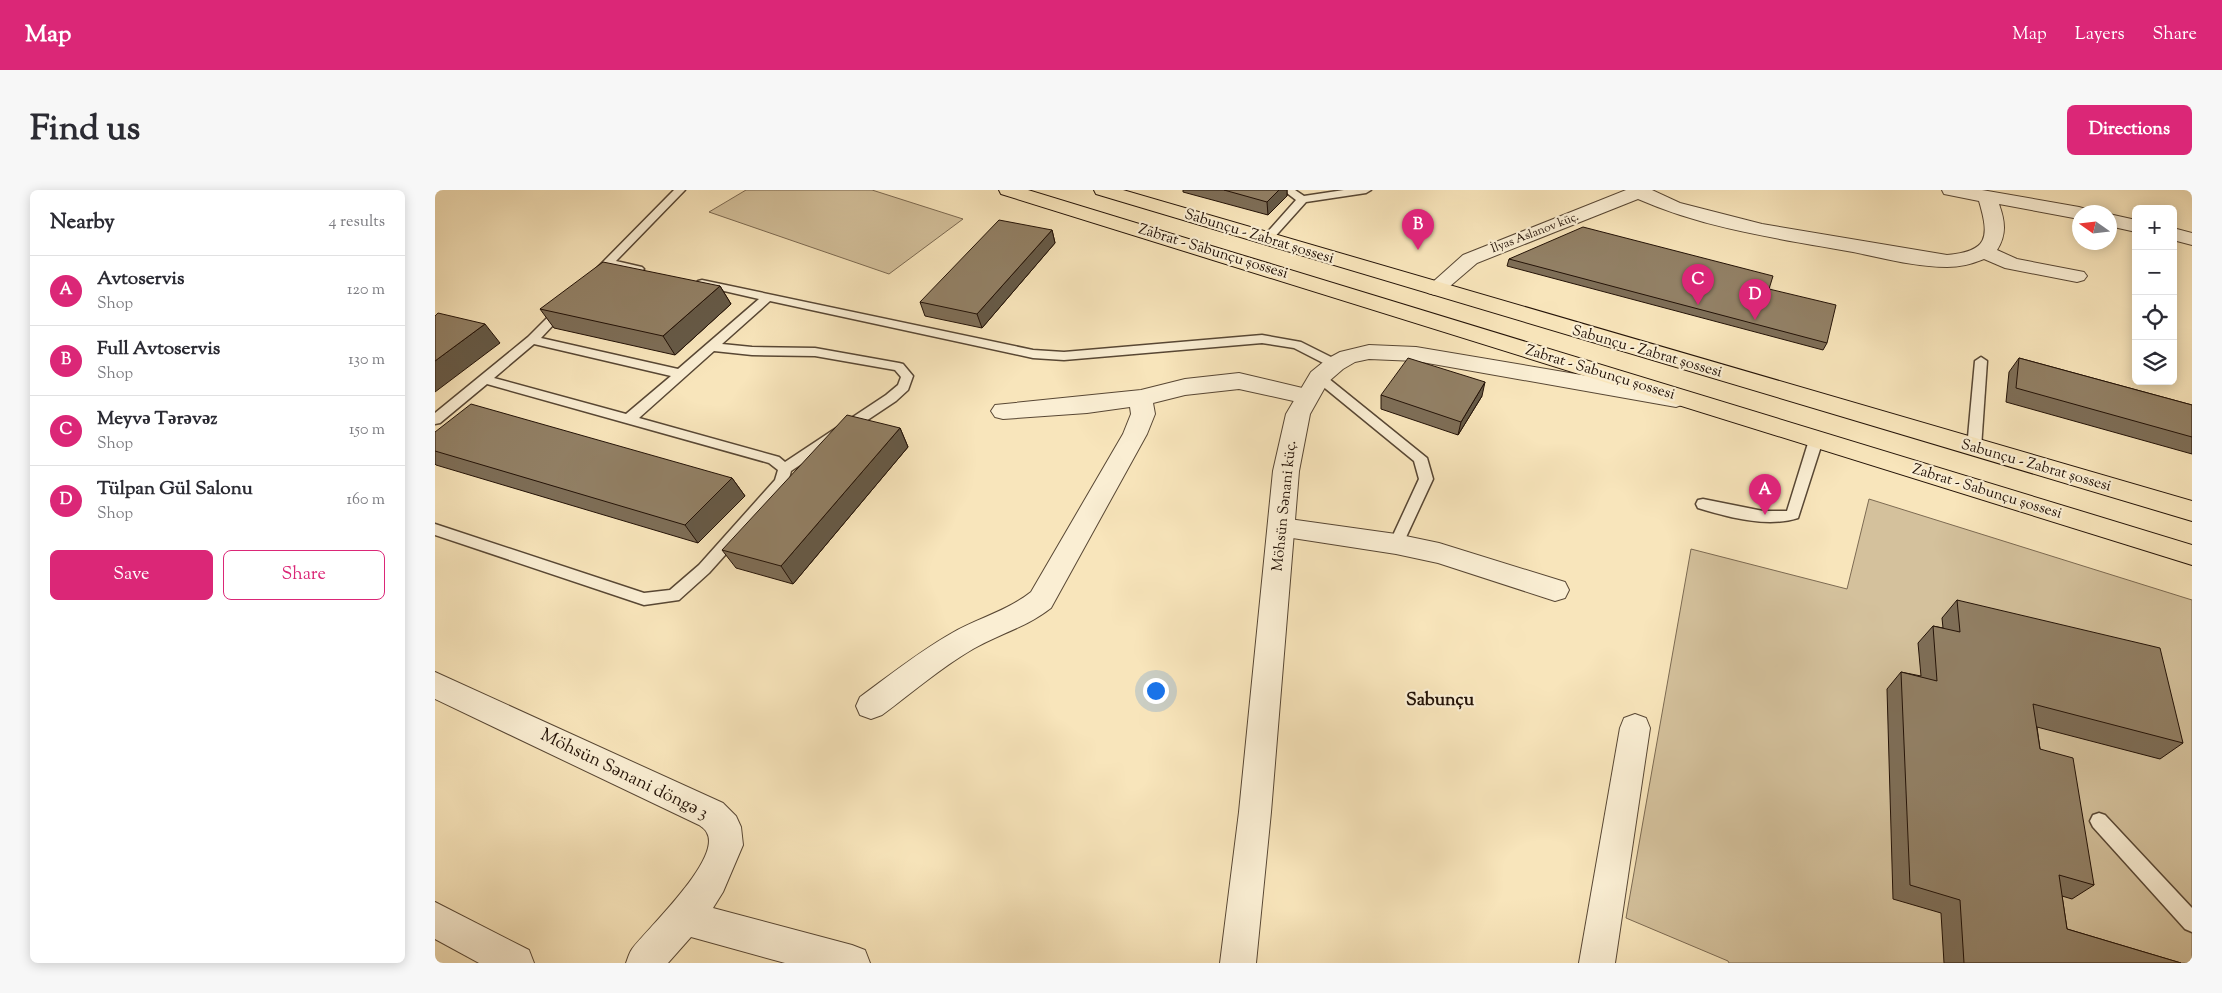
<!DOCTYPE html>
<meta charset="utf-8">
<style>
:root{--surface:#fff;--page:#f7f7f7;--text:#2b2b33;--muted:#7c7c81;--line:#e1e1e2;--accent:#db2777}
body{margin:0;font-family:"Sorts Mill Goudy",serif;background:var(--page);color:var(--text)}
.controls{position:absolute;right:15px;top:15px;display:grid;overflow:hidden;border-radius:8px;box-shadow:0 2px 12px #0003}
.controls button{width:45px;height:45px;display:grid;place-items:center;padding:0;border:0;border-bottom:1px solid var(--line);background:var(--surface);color:var(--text);font:25px sans-serif}
.compass{position:absolute;left:1637px;top:15px;width:45px;height:45px;border-radius:50%;background:var(--surface);box-shadow:0 2px 12px #0003;rotate:284deg}
.you{position:absolute;left:720px;top:500px;width:18px;height:18px;margin:-12px;border:4px solid #fff;border-radius:50%;background:#1a73e8;box-shadow:0 0 0 8px #1a73e833}
.badge{display:grid;place-items:center;width:32px;height:32px;border-radius:50%;background:var(--accent);color:#fff;font-size:16px;font-weight:700}
.pin{position:absolute;translate:-50% -41px;filter:drop-shadow(0 1px 2px #0008)}
.pin::after{content:'';position:absolute;top:26px;width:18px;height:15px;background:inherit;clip-path:polygon(0 0,100% 0,50% 100%)}
.list{margin:0;padding:0;list-style:none}
h2{display:flex;justify-content:space-between;align-items:center;height:65px;margin:0;padding:0 20px;font-size:21px}
h2 small{font-size:16px;font-weight:400;color:var(--muted)}
.list li{display:grid;grid-template-columns:32px 1fr auto;gap:15px;align-items:center;box-sizing:border-box;height:70px;padding:0 20px;border-top:1px solid var(--line)}
.list b{display:block;font-size:19px;white-space:nowrap}
.list p{margin:0;font-size:16px;white-space:nowrap;color:var(--muted)}
.list em{font-size:16px;font-style:normal;color:var(--muted)}
.actions{display:flex;gap:10px;padding:15px 20px}
.actions a{flex:1;padding:11px 0;border:1px solid var(--accent);border-radius:8px;text-align:center;font-size:18px;color:var(--accent)}
.actions .main{background:var(--accent);color:#fff}
.icon{flex:none;width:28px;height:28px;fill:none;stroke:currentColor;stroke-width:2;stroke-linecap:round;stroke-linejoin:round}
.map{position:relative;flex:none;width:1757px;height:773px;overflow:hidden;border-radius:8px}
header{display:flex;align-items:center;gap:30px;box-sizing:border-box;height:70px;padding:0 25px;background:var(--accent);color:#fff}
header strong{font-size:24px}
nav{display:flex;gap:28px;margin-inline-start:auto;font-size:18px}
.intro{display:flex;align-items:center;justify-content:space-between;box-sizing:border-box;height:120px;padding:0 30px}
h1{margin:0;font-size:35px}
.button{padding:12px 22px;border-radius:8px;background:var(--accent);color:#fff;font-size:18px;font-weight:700}
main{display:flex;gap:30px;padding:0 30px}
aside{flex:1;background:var(--surface);border-radius:8px;box-shadow:0 2px 12px #0003}
.map>svg:first-child{display:block}
</style>
<header>
<strong>Map</strong>
<nav><a>Map</a><a>Layers</a><a>Share</a></nav>
</header>
<div class="intro"><h1>Find us</h1><a class="button">Directions</a></div>
<main>
<aside>
<h2>Nearby<small>4 results</small></h2>
<ul class="list">
<li><span class="badge">A</span><div><b>Avtoservis</b><p>Shop</p></div><em>120 m</em></li>
<li><span class="badge">B</span><div><b>Full Avtoservis</b><p>Shop</p></div><em>130 m</em></li>
<li><span class="badge">C</span><div><b>Meyvə Tərəvəz</b><p>Shop</p></div><em>150 m</em></li>
<li><span class="badge">D</span><div><b>Tülpan Gül Salonu</b><p>Shop</p></div><em>160 m</em></li>
</ul>
<div class="actions"><a class="main">Save</a><a>Share</a></div>
</aside>
<div class="map">
<svg width="1757" height="773" viewBox="0 0 1757 773">
<rect width="100%" height="100%" fill="#f8e5bb"/>
<filter id="stains"><feTurbulence type="fractalNoise" baseFrequency=".004" numOctaves="4"/><feColorMatrix values="0 0 0 0 .2 0 0 0 0 .09 0 0 0 0 .02 0 0 0 .5 -.17"/></filter>
<radialGradient id="worn" r=".72"><stop offset=".6" stop-color="#630" stop-opacity="0"/><stop offset="1" stop-color="#630" stop-opacity=".3"/></radialGradient>
<!-- green -->
<g fill="#d4c19c" stroke="#7c6a52">
<polygon points="311,0 437,0 528,29 454,84 274,22"/>
<polygon points="1434,309 1757,410 1757,773 1294,773 1293,771 1191,728 1256,359 1412,399"/>
</g>
<g fill="none" stroke-linecap="round" stroke-linejoin="round">
<!-- service casing -->
<g stroke="#584734" stroke-width="3">
<g id="service">
<polygon points="239,0 250,0 181,71 207,77 209,79 207,81 175,77 172,80 164,80 162,78 164,76"/>
<polygon points="848,0 860,0 869,6 909,0 936,0 931,3 871,12 836,51 828,51 827,49 828,47 861,10"/>
<path d="M267,90L598,160L629,162L827,145L866,152L904,171L906,174L900,178L896,177L859,158L827,153L629,170L598,168L335,111L287,154L317,157L380,158L464,173L468,174L478,186L473,200L461,211L356,281L352,296L274,383L244,410L209,415L0,345V334L209,403L235,400L264,375L340,290L343,280L334,273L52,194L5,233L0,234V223L93,147L125,115L129,113L135,117L106,148L243,179L324,109L263,95L261,93L263,91ZM99,154L236,186L191,224L59,188ZM279,161L317,165L380,166L460,180L466,187L463,195L451,205L350,272L344,267L204,228Z"/>
<polygon points="1546,167 1552,171 1546,258 1544,261 1534,261 1532,258 1540,171"/>
<polygon points="884,183 888,184 992,268 998,289 966,358 961,360 956,358 954,354 984,289 979,271 880,190 878,187 880,184"/>
<path d="M1381,245L1386,247L1388,250L1363,328C1332,338 1293,327 1263,318L1261,314L1263,310L1268,309L1328,321H1352L1374,250L1376,247Z"/>
<polygon points="1664,623 1670,625 1757,718 1757,742 1750,739 1658,637 1655,631 1658,625"/>
</g>
</g>
<!-- minor casing -->
<g stroke="#584734" stroke-width="2">
<g id="minor">
<path d="M1191,0H1217L1245,13L1327,34L1512,65C1553,61 1555,48 1544,11L1509,4L1507,0H1547L1644,17L1651,19L1653,22H1644V29L1564,14C1570,31 1572,44 1562,60L1582,69L1649,82L1652,86L1649,90L1642,92L1570,78L1549,69C1537,74 1525,77 1512,77C1481,77 1448,68 1418,62C1346,49 1271,39 1203,9L1042,73L1007,103L1000,105L993,103L990,99L1028,65Z"/>
<polygon points="1674,24 1701,30 1701,42 1674,36"/>
<polygon points="1738,38 1757,43 1757,55 1738,50"/>
<path d="M804,183L880,201L884,206L880,211L872,214L804,199L750,205L718,213L720,224L712,244L616,418C592,437 564,444 538,459C505,478 477,503 447,525L436,529L425,525L421,516L425,507C455,485 485,461 517,443C543,428 572,421 596,402L688,244L696,224L695,217L652,223L568,229L560,227L556,221L560,215L706,200L750,189Z"/>
<polygon points="847,328 961,344 1004,353 1130,392 1134,400 1130,408 1120,411 1003,373 961,364 838,345 834,338 838,331"/>
<path d="M0,482L288,613L301,626L306,637L308,655L288,702L278,718L417,755L430,760L435,773H350L256,747L233,773H191C193,768 194,763 197,759C212,739 287,669 272,643C271,640 267,637 264,635L0,509Z"/>
<polygon points="1200,524 1211,528 1215,538 1180,773 1144,773 1185,538 1189,528"/>
<polygon points="0,712 94,760 99,773 44,773 0,749"/>
</g>
</g>
<!-- tertiary casing -->
<g stroke="#584734" stroke-width="2">
<polygon id="tertiary" points="934,155 981,157 1241,201 1249,204 1253,209 1249,214 1241,217 981,171 934,169 920,172 908,179 893,192 875,224 864,281 836,622 821,773 785,773 804,622 838,281 851,224 876,182 892,169 905,162"/>
</g>
<!-- primary casing -->
<g stroke="#231207" stroke-width="2">
<g id="primary">
<polygon points="564,0 593,0 1757,355 1757,375 566,4"/>
<polygon points="659,0 688,0 1757,311 1757,331 661,4"/>
</g>
</g>
<!-- service -->
<use href="#service" fill="#faeed3" fill-rule="evenodd"/>
<!-- minor -->
<use href="#minor" fill="#faeed3" fill-rule="evenodd"/>
<!-- tertiary -->
<use href="#tertiary" fill="#faeed3" fill-rule="evenodd"/>
<!-- primary -->
<use href="#primary" fill="#f8e5bb" fill-rule="evenodd"/>
</g>
<!-- wall -->
<g fill="#7e6e57" stroke="#231207">
<polygon points="748,0 852,0 852,6 833,25 748,2"/>
<polygon points="617,40 620,53 547,138 490,126 485,112"/>
<polygon points="1074,69 1334,99 1392,153 1388,160 1072,76"/>
<polygon points="285,96 296,114 240,165 119,138 105,119"/>
<polygon points="1584,168 1757,215 1757,264 1571,212 1574,182"/>
<polygon points="946,205 1047,206 1023,245 946,219"/>
<polygon points="465,238 473,257 358,394 301,378 287,360"/>
<polygon points="0,242 297,288 310,306 263,353 1,275 0,274"/>
<polygon points="1522,410 1748,553 1725,569 1602,537 1605,559 1659,695 1637,709 1627,706 1632,739 1746,773 1509,773 1506,723 1458,709 1452,499 1466,482 1486,486 1483,453 1498,436 1508,438 1507,428"/>
</g>
<!-- shaded-wall -->
<g fill="#665a47" stroke="#231207">
<polygon points="844,0 852,0 852,6 833,25 832,12"/>
<polygon points="617,40 620,53 547,138 542,124"/>
<polygon points="285,96 296,114 240,165 228,146"/>
<polygon points="50,134 65,153 0,202 0,171"/>
<polygon points="1050,192 1047,206 1023,245 1026,232"/>
<polygon points="465,238 473,257 358,394 346,376"/>
<polygon points="297,288 310,306 263,353 250,335"/>
</g>
<!-- building -->
<g fill="#928065" stroke="#231207">
<polygon points="789,0 844,0 832,12"/>
<polygon points="564,30 617,40 542,124 485,112"/>
<polygon points="1148,37 1338,86 1334,99 1401,115 1392,153 1074,69"/>
<polygon points="168,72 285,96 228,146 105,119"/>
<polygon points="3,123 50,134 0,171 0,126"/>
<polygon points="973,168 1050,192 1026,232 946,205"/>
<polygon points="1584,168 1757,215 1757,247 1581,198"/>
<polygon points="36,214 297,288 250,335 0,261 0,242"/>
<polygon points="412,225 465,238 346,376 287,360"/>
<polygon points="1522,410 1725,458 1748,553 1598,514 1605,559 1638,568 1659,695 1624,685 1632,739 1746,773 1529,773 1525,710 1475,695 1466,482 1502,491 1498,436 1525,442"/>
</g>
<g text-anchor="middle" dominant-baseline="central" stroke-width="4.5" stroke-linejoin="round" paint-order="stroke">
<!-- far-street labels -->
<g font-size="12" fill="#231207" stroke="#faeed3">
<text transform="translate(1100 43) rotate(-21)">İlyas Aslanov küç.</text>
</g>
<!-- street labels -->
<g font-size="15" fill="#231207" stroke="#faeed3">
<text transform="translate(824 47) rotate(17)">Sabunçu - Zabrat şossesi</text>
<text transform="translate(778 62) rotate(17)">Zabrat - Sabunçu şossesi</text>
<text transform="translate(1212 162) rotate(16)">Sabunçu - Zabrat şossesi</text>
<text transform="translate(1165 183) rotate(17)">Zabrat - Sabunçu şossesi</text>
<text transform="translate(1601 276) rotate(16)">Sabunçu - Zabrat şossesi</text>
<text transform="translate(1552 302) rotate(17)">Zabrat - Sabunçu şossesi</text>
<text transform="translate(850 316) rotate(-84)">Möhsün Sənani küç.</text>
</g>
<!-- quarter labels -->
<g font-size="18" font-weight="bold" fill="#231207" stroke="#faeed3">
<text x="1005" y="511">Sabunçu</text>
</g>
<!-- near-street labels -->
<g font-size="18" fill="#231207" stroke="#faeed3">
<text transform="translate(189 585) rotate(26)">Möhsün Sənani döngə 3</text>
</g>
</g>
<rect width="100%" height="100%" filter="url(#stains)"/>
<rect width="100%" height="100%" fill="url(#worn)"/>
</svg>
<div class="controls">
<button>+</button>
<button>−</button>
<button><svg class="icon" aria-label="locate" viewBox="0 0 24 24"><circle cx="12" cy="12" r="6"/><path d="M12 2v4M12 18v4M2 12h4M18 12h4"/></svg></button>
<button><svg class="icon" aria-label="layers" viewBox="0 0 24 24"><path d="M12 4l9 5-9 5-9-5zM3 14l9 5 9-5"/></svg></button>
</div>
<svg class="compass" viewBox="-18 -18 36 36"><path d="M0-13l5 13h-10z" fill="#e53935"/><path d="M0 13l5-13h-10z" fill="#7c7c81"/></svg>
<div class="you"></div>
<div class="pin badge" style="left:1330px;top:325px">A</div>
<div class="pin badge" style="left:983px;top:60px">B</div>
<div class="pin badge" style="left:1263px;top:115px">C</div>
<div class="pin badge" style="left:1320px;top:130px">D</div>
</div>
</main>
